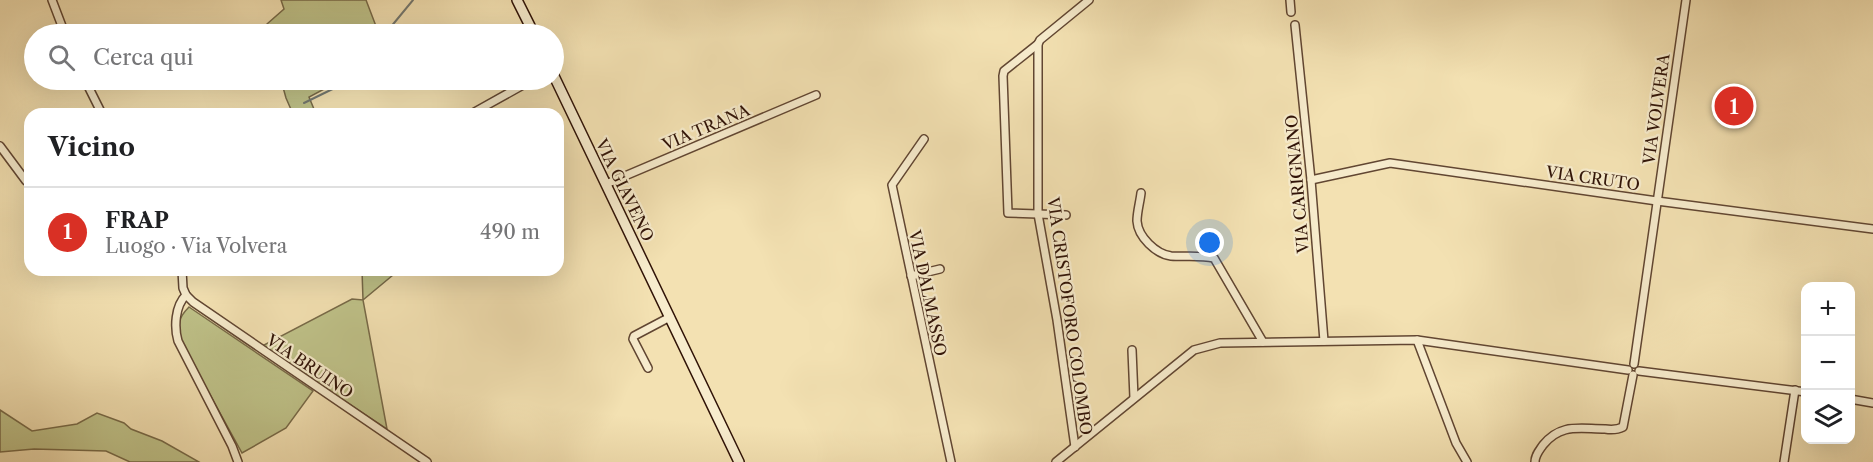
<!DOCTYPE html>
<html lang="it">
<meta charset="utf-8">
<style>
:root{--surface:#fff;--page:#f6f6f6;--text:#202124;--muted:#757577;--line:#e0e0e0;--accent:#d93025}
body{margin:0;font-family:"Libre Caslon Text",serif;background:var(--page);color:var(--text)}
.controls{position:absolute;right:18px;bottom:18px;display:grid;overflow:hidden;border-radius:12px;box-shadow:0 6px 24px #0002}
.controls button{width:54px;height:54px;display:grid;place-items:center;padding:0;border:0;border-bottom:2px solid var(--line);background:var(--surface);color:var(--text);font:30px sans-serif}
.you{position:absolute;left:1210px;top:243px;width:21px;height:21px;margin:-15px;border:4px solid #fff;border-radius:50%;background:#1a73e8;box-shadow:0 0 0 9px #1a73e833}
.badge{display:grid;place-items:center;width:39px;height:39px;border-radius:50%;background:var(--accent);color:#fff;font-size:20px;font-weight:700}
.pin{position:absolute;translate:-50% -50%;border:3px solid #fff;box-shadow:0 2px 6px #0006}
.list{margin:0;padding:0;list-style:none}
h2{display:flex;justify-content:space-between;align-items:center;height:78px;margin:0;padding:0 24px;font-size:26px}
h2 small{font-size:20px;font-weight:400;color:var(--muted)}
.list li{display:grid;grid-template-columns:39px 1fr auto;gap:18px;align-items:center;box-sizing:border-box;height:90px;padding:0 24px;border-top:2px solid var(--line)}
.list b{display:block;font-size:22px;white-space:nowrap}
.list p{margin:0;font-size:20px;white-space:nowrap;color:var(--muted)}
.list em{font-size:20px;font-style:normal;color:var(--muted)}
.icon{flex:none;width:33px;height:33px;fill:none;stroke:currentColor;stroke-width:2;stroke-linecap:round;stroke-linejoin:round}
.map{position:relative;flex:none;width:1873px;height:462px;overflow:hidden}
.search{position:absolute;background:var(--surface);box-shadow:0 6px 24px #0002;left:24px;top:24px;width:540px;height:66px;display:flex;align-items:center;gap:15px;box-sizing:border-box;padding:0 21px;border-radius:33px;color:var(--muted);font-size:22px}
.panel{position:absolute;background:var(--surface);box-shadow:0 6px 24px #0002;left:24px;top:108px;width:540px;height:168px;border-radius:18px}
.map>svg:first-child{display:block}
</style>
<div class="map">
<svg width="1873" height="462" viewBox="0 0 1873 462">
<rect width="100%" height="100%" fill="#f3e1b2"/>
<filter id="stains"><feTurbulence type="fractalNoise" baseFrequency=".00333" numOctaves="4"/><feColorMatrix values="0 0 0 0 .2 0 0 0 0 .09 0 0 0 0 .02 0 0 0 .5 -.17"/></filter>
<radialGradient id="worn" r=".72"><stop offset=".6" stop-color="#630" stop-opacity="0"/><stop offset="1" stop-color="#630" stop-opacity=".3"/></radialGradient>
<!-- green -->
<g fill="#bfc289" stroke="#786a48" stroke-width="1.5">
<polygon points="281,0 366,0 379,34 269,34 267,24 284,9"/>
<polygon points="281,80 341,80 309,97 316,114 293,114 286,98"/>
<polygon points="362,270 399,270 363,300 387,429 262,346 352,299 363,300"/>
<path d="M189,307L313,391L286,428L242,453L180,340C177,325 178,318 189,307Z"/>
<polygon points="0,410 32,431 77,424 97,413 124,423 131,429 162,441 199,462 130,462 106,451 34,449 0,452"/>
</g>
<g fill="none" stroke-linecap="round" stroke-linejoin="round">
<!-- stream -->
<g stroke="#737870" stroke-width="2">
<polyline points="385,34 413,0"/>
<polyline points="304,103 351,80"/>
</g>
<!-- street casing -->
<g stroke="#614632" stroke-width="10">
<g id="street">
<polyline points="52,0 65,34"/>
<polyline points="1290,0 1291,12"/>
<polyline points="1295,25 1311,180 1324,341"/>
<polyline points="1038,44 1038,214 1057,320 1075,447"/>
<polyline points="85,80 102,114"/>
<polyline points="471,114 532,80"/>
<polyline points="924,139 892,185 951,462"/>
<polyline points="0,146 26,181 30,178"/>
<polyline points="1311,180 1390,163 1657,201 1873,229"/>
<polyline points="606,184 816,95"/>
<path d="M1141,193C1140,202 1137,212 1137,221C1138,237 1156,254 1171,256C1185,257 1200,255 1214,258L1263,342"/>
<polyline points="1066,215 1008,213 1003,76 1004,71 1038,44 1040,40 1089,0"/>
<path d="M182,270L183,288L186,295C175,306 174,327 178,341L232,446L238,462"/>
<polyline points="911,276 940,269"/>
<polyline points="186,295 193,302 427,462"/>
<polyline points="1417,340 1456,443 1467,462"/>
<polyline points="1132,350 1134,398"/>
<polyline points="1634,364 1686,0"/>
<polyline points="648,368 633,339 634,336 670,317"/>
<polyline points="1639,371 1806,392"/>
<polyline points="1850,399 1873,403"/>
<polyline points="1056,462 1194,350 1220,343 1417,340 1628,370"/>
<path d="M1535,462C1535,455 1539,451 1543,445C1561,423 1579,429 1605,429C1612,430 1617,430 1623,427L1633,375"/>
<polyline points="1784,462 1795,390"/>
</g>
</g>
<!-- secondary casing -->
<g stroke="#301307" stroke-width="12">
<g id="secondary">
<polyline points="517,0 534,34"/>
<polyline points="554,76 739,462"/>
</g>
</g>
<!-- street -->
<use href="#street" stroke="#f7eccd" stroke-width="7"/>
<!-- secondary -->
<use href="#secondary" stroke="#f7eccd" stroke-width="9"/>
</g>
<g text-anchor="middle" dominant-baseline="central" stroke-width="4.5" stroke-linejoin="round" paint-order="stroke">
<!-- street labels -->
<g font-size="16" fill="#301307" stroke="#f7eccd">
<text transform="translate(1656 109) rotate(-82)">VIA VOLVERA</text>
<text transform="translate(706 127) rotate(-23)">VIA TRANA</text>
<text transform="translate(1593 178) rotate(8)">VIA CRUTO</text>
<text transform="translate(1297 184) rotate(-95)">VIA CARIGNANO</text>
<text transform="translate(625 190) rotate(64)">VIA GIAVENO</text>
<text transform="translate(928 293) rotate(78)">VIA DALMASSO</text>
<text transform="translate(1070 316) rotate(82)">VIA CRISTOFORO COLOMBO</text>
<text transform="translate(310 366) rotate(34)">VIA BRUINO</text>
</g>
</g>
<rect width="100%" height="100%" filter="url(#stains)"/>
<rect width="100%" height="100%" fill="url(#worn)"/>
</svg>
<div class="controls">
<button>+</button>
<button>−</button>
<button><svg class="icon" aria-label="layers" viewBox="0 0 24 24"><path d="M12 4l9 5-9 5-9-5zM3 14l9 5 9-5"/></svg></button>
</div>
<div class="you"></div>
<div class="pin badge" style="left:1734px;top:106px">1</div>
<div class="search"><svg class="icon" aria-label="search" viewBox="0 0 24 24"><circle cx="10" cy="10" r="6"/><path d="M15 15l6 6"/></svg>Cerca qui</div>
<section class="panel">
<h2>Vicino<small></small></h2>
<ul class="list">
<li><span class="badge">1</span><div><b>FRAP</b><p>Luogo · Via Volvera</p></div><em>490 m</em></li>
</ul>
</section>
</div>
